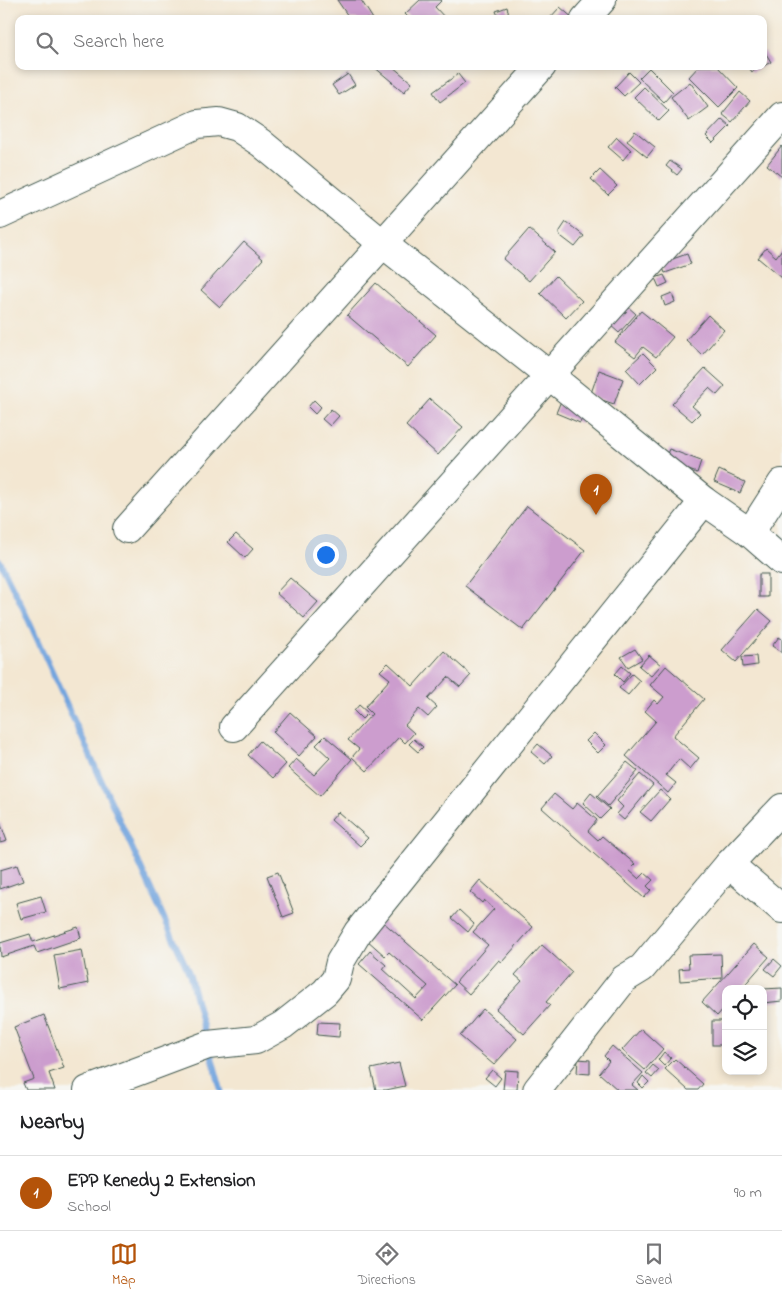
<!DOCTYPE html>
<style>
:root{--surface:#fff;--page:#f6f6f6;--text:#202124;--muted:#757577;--line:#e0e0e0;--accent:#b45309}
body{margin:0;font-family:"Indie Flower",sans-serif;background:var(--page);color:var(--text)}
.controls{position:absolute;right:15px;bottom:15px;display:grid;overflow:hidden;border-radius:10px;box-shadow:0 2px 8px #0003}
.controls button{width:45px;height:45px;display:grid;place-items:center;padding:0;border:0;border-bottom:1px solid var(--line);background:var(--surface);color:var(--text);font:25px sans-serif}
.you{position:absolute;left:325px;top:554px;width:18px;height:18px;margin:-12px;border:4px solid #fff;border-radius:50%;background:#1a73e8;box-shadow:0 0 0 8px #1a73e833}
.badge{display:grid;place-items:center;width:32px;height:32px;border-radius:50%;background:var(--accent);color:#fff;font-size:16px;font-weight:700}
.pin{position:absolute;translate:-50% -41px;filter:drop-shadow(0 1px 2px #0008)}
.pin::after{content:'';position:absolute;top:26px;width:18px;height:15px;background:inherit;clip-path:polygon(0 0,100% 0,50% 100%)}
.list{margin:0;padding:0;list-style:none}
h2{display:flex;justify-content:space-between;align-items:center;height:65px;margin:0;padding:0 20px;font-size:21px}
h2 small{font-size:16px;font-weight:400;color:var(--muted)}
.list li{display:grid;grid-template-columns:32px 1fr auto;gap:15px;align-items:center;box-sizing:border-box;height:75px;padding:0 20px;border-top:1px solid var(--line)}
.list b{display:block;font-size:19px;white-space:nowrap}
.list p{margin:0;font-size:16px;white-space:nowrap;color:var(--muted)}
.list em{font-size:16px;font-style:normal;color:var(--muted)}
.icon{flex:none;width:28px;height:28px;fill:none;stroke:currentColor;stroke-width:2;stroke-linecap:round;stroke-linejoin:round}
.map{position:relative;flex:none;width:782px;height:1090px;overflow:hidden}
.search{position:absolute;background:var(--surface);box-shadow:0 2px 8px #0003;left:15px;right:15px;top:15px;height:55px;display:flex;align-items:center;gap:12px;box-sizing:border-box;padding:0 18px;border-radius:10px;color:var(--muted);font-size:19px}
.sheet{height:140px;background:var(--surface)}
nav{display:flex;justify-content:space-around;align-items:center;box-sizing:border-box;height:70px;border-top:1px solid var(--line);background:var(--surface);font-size:14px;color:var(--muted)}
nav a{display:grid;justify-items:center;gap:2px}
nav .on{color:var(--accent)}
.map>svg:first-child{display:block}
</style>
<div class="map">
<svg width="782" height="1090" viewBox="0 0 782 1090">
<rect width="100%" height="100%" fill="#f6f6f2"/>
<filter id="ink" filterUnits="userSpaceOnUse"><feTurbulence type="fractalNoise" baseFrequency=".02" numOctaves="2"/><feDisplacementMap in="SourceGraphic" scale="10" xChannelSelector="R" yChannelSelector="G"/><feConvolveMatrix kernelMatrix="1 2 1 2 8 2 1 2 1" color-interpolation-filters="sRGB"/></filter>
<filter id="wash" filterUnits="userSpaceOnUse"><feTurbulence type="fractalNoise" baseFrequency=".0096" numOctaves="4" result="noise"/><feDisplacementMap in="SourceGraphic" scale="20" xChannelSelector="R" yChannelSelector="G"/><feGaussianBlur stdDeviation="1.12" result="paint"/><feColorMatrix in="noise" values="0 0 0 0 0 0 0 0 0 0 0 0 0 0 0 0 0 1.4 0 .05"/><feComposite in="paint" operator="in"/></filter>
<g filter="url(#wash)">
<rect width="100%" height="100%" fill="#f3e7d2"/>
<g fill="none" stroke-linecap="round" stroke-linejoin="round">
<!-- stream -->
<g stroke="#73a5de" stroke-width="6">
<polyline points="0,561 22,606 189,973 206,1038"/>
<polyline points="210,1050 221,1090"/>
</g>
</g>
<g id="blocks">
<!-- building -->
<g fill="#cc9dce">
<polygon points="337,0 361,0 373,19 350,19"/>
<polygon points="420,0 442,0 435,7 446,19 410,19 405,14"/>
<polygon points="507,7 510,19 491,19 498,16 496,11"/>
<polygon points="560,7 574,19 549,19"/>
<polygon points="765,52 771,62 752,72 748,66 763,66 763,54"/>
<polygon points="373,66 392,66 412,83 404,92"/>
<polygon points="699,66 717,66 738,88 719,107 689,77"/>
<polygon points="649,68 673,92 664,102 639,78"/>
<polygon points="629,72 639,82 624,96 615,87"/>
<polygon points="348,74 355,85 339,95 332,85"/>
<polygon points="458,74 465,83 440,102 433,92"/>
<polygon points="690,82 708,107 689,121 671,97"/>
<polygon points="644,87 669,111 659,121 634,97"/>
<polygon points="740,92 750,101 732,122 722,114"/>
<polygon points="722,119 730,126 713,143 706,136"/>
<polygon points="635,131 655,147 647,157 627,141"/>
<polygon points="617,137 631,150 623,160 608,147"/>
<polygon points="782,146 782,177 767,165"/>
<polygon points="670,161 682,169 677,175 666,166"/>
<polygon points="600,170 617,186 608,195 591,179"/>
<polygon points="566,222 584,236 575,247 558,234"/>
<polygon points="529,229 555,252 529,281 503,259"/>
<polygon points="244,242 263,259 220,307 201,290"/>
<polygon points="766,248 776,257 782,249 782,278 758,258"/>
<polygon points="687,254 691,264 665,273 661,263"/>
<polygon points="664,275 668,283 659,287 655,278"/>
<polygon points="556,276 582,301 566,318 540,293"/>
<polygon points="376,283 436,335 408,367 347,315"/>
<polygon points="672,293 675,302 665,306 662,297"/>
<polygon points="626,305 636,314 619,333 609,324"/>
<polygon points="641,311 673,337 656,357 643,347 635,357 615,342"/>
<polygon points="708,315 724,330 702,355 686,340"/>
<polygon points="643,353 657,367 640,384 626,369"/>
<polygon points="705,368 725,386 717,395 709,388 692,406 700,413 692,421 672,404"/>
<polygon points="599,370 623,379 614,404 590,396"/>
<polygon points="430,399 463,427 438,455 406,426"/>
<polygon points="314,400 321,407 315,414 308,407"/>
<polygon points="561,401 585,411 580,423 556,413"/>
<polygon points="331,409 339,416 330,426 322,419"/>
<polygon points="669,449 701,461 697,473 664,461"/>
<polygon points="719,470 745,482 740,493 714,482"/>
<polygon points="527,506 585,550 523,630 465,586"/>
<polygon points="236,534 253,549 245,558 228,542"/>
<rect x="759" y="574" width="9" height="23"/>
<polygon points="290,578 318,602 304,618 276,593"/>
<polygon points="758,609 772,621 736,662 722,650"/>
<polygon points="779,637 782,639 782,653 772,646"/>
<polygon points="635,649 642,659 628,667 621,657"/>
<polygon points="444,651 471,675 460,687 448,677 428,699 437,707 428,717 419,709 405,725 414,733 405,743 399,737 367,771 352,757 359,749 348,740 372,714 365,707 390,679 380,671 388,663 413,686"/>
<polygon points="649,655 661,665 651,676 639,666"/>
<polygon points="756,656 757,665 743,667 742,657"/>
<polygon points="622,666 630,673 623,682 615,674"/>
<polygon points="666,666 704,699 673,736 699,758 690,769 679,759 666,775 676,783 668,793 626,756 656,721 645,711 654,700 658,704 664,697 650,685"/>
<polygon points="632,674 640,681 628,695 619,688"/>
<polygon points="359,705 368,713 362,719 354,711"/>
<polygon points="290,712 317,736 299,756 273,732"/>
<polygon points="594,733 606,745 598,753 586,741"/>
<polygon points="325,736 352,759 320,796 288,768 296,759 314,775 330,758 316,745"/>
<polygon points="414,739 423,747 418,752 409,744"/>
<polygon points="260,741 286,764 273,778 248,755"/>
<polygon points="538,744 552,756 545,764 531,752"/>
<polygon points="627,762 638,771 608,806 597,796"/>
<polygon points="640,774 653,785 624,820 617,814 623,807 617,801"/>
<polygon points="660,790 670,799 651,821 640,812"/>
<polygon points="591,793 610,809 600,819 583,803"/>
<polygon points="554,794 572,809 577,803 597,820 588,831 598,840 602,836 635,864 629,870 639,879 645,873 653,880 647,886 651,890 644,898 542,808"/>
<polygon points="338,812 368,838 360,846 331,820"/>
<polygon points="0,822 7,841 0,843"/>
<polygon points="17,865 23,881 0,889 0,870"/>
<polygon points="278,872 294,913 283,917 267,876"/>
<polygon points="480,880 533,927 502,962 499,960 469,994 456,982 488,945 473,932 494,909 484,900 482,903 470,892"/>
<polygon points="41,896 46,912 21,919 16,903"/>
<polygon points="459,910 474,924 468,932 452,918"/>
<polygon points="382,921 455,985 423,1020 359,964 370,951 386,965 383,969 416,999 428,986 389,952 385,956 366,939"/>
<polygon points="78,927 81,938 37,953 34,946 1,957 0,943 30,934 33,942"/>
<polygon points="754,944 769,957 741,989 726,989 726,1006 717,1016 702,1002"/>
<polygon points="542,945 572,972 546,1002 550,1005 524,1034 496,1009 522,981 515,975"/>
<polygon points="82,950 88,983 60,989 54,955"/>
<polygon points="721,954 722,978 680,981 679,969 689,968 688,955"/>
<polygon points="774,959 782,966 774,976 765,969"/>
<polygon points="782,988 782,1001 763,1003 763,989"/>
<polygon points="483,1009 517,1039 494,1065 460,1036"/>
<polygon points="44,1015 64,1068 49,1073 55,1090 26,1090 23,1083 34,1079 14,1027"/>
<rect x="712" y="1021" width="12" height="24"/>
<polygon points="318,1022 340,1023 339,1037 317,1035"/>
<polygon points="641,1029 663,1049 645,1070 622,1050"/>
<polygon points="612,1046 643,1073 632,1085 638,1090 618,1090 599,1073 609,1061 604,1056"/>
<polygon points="664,1052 671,1058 664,1066 658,1060"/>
<polygon points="578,1059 590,1060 590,1074 577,1073"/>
<polygon points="675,1059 703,1084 698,1090 688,1090 665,1069"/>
<polygon points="399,1063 405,1086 386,1090 376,1090 371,1069"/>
<polygon points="653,1065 659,1070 652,1078 646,1073"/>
<polygon points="492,1070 501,1078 495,1086 485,1078"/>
<polygon points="505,1070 518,1071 517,1090 503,1090"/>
<polygon points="643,1076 649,1082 643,1088 638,1083"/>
</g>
</g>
</g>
<g filter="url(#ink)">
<use href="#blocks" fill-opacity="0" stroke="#3f564c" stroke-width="1"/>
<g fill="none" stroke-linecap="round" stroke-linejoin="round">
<!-- minor casing -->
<g stroke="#3f564c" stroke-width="30">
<g id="minor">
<polyline points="585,19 602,0"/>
<polyline points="0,215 197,124 219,122 237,127 261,143 382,243 549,375 704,501 750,533 782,561"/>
<polyline points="127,529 542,66"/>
<polyline points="750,533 782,483"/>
<polyline points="234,727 782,116"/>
<polyline points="729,864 782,909"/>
<polyline points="88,1090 208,1045 256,1040 283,1025 325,992 336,979 340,962 358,932 704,501"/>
<polyline points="537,1090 624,979 642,968 729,864 782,808"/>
</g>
</g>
<!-- minor -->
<use href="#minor" stroke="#fff" stroke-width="28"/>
</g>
</g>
</svg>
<div class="controls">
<button><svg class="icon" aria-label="locate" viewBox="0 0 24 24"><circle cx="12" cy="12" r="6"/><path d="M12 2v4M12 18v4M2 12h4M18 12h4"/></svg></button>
<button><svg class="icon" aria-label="layers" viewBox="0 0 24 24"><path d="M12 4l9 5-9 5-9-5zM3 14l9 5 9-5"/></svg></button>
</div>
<div class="you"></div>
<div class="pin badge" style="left:596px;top:515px">1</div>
<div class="search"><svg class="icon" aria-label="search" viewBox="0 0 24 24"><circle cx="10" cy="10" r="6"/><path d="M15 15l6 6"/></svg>Search here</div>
</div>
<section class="sheet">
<h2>Nearby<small></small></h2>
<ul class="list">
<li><span class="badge">1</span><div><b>EPP Kenedy 2 Extension</b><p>School</p></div><em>90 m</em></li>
</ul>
</section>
<nav>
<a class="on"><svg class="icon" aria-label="map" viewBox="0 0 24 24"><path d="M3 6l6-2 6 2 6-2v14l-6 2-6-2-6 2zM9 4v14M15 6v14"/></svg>Map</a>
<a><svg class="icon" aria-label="directions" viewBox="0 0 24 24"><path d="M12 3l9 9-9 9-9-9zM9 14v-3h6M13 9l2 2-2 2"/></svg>Directions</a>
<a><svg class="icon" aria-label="saved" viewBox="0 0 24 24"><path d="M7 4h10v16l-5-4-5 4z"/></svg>Saved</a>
</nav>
